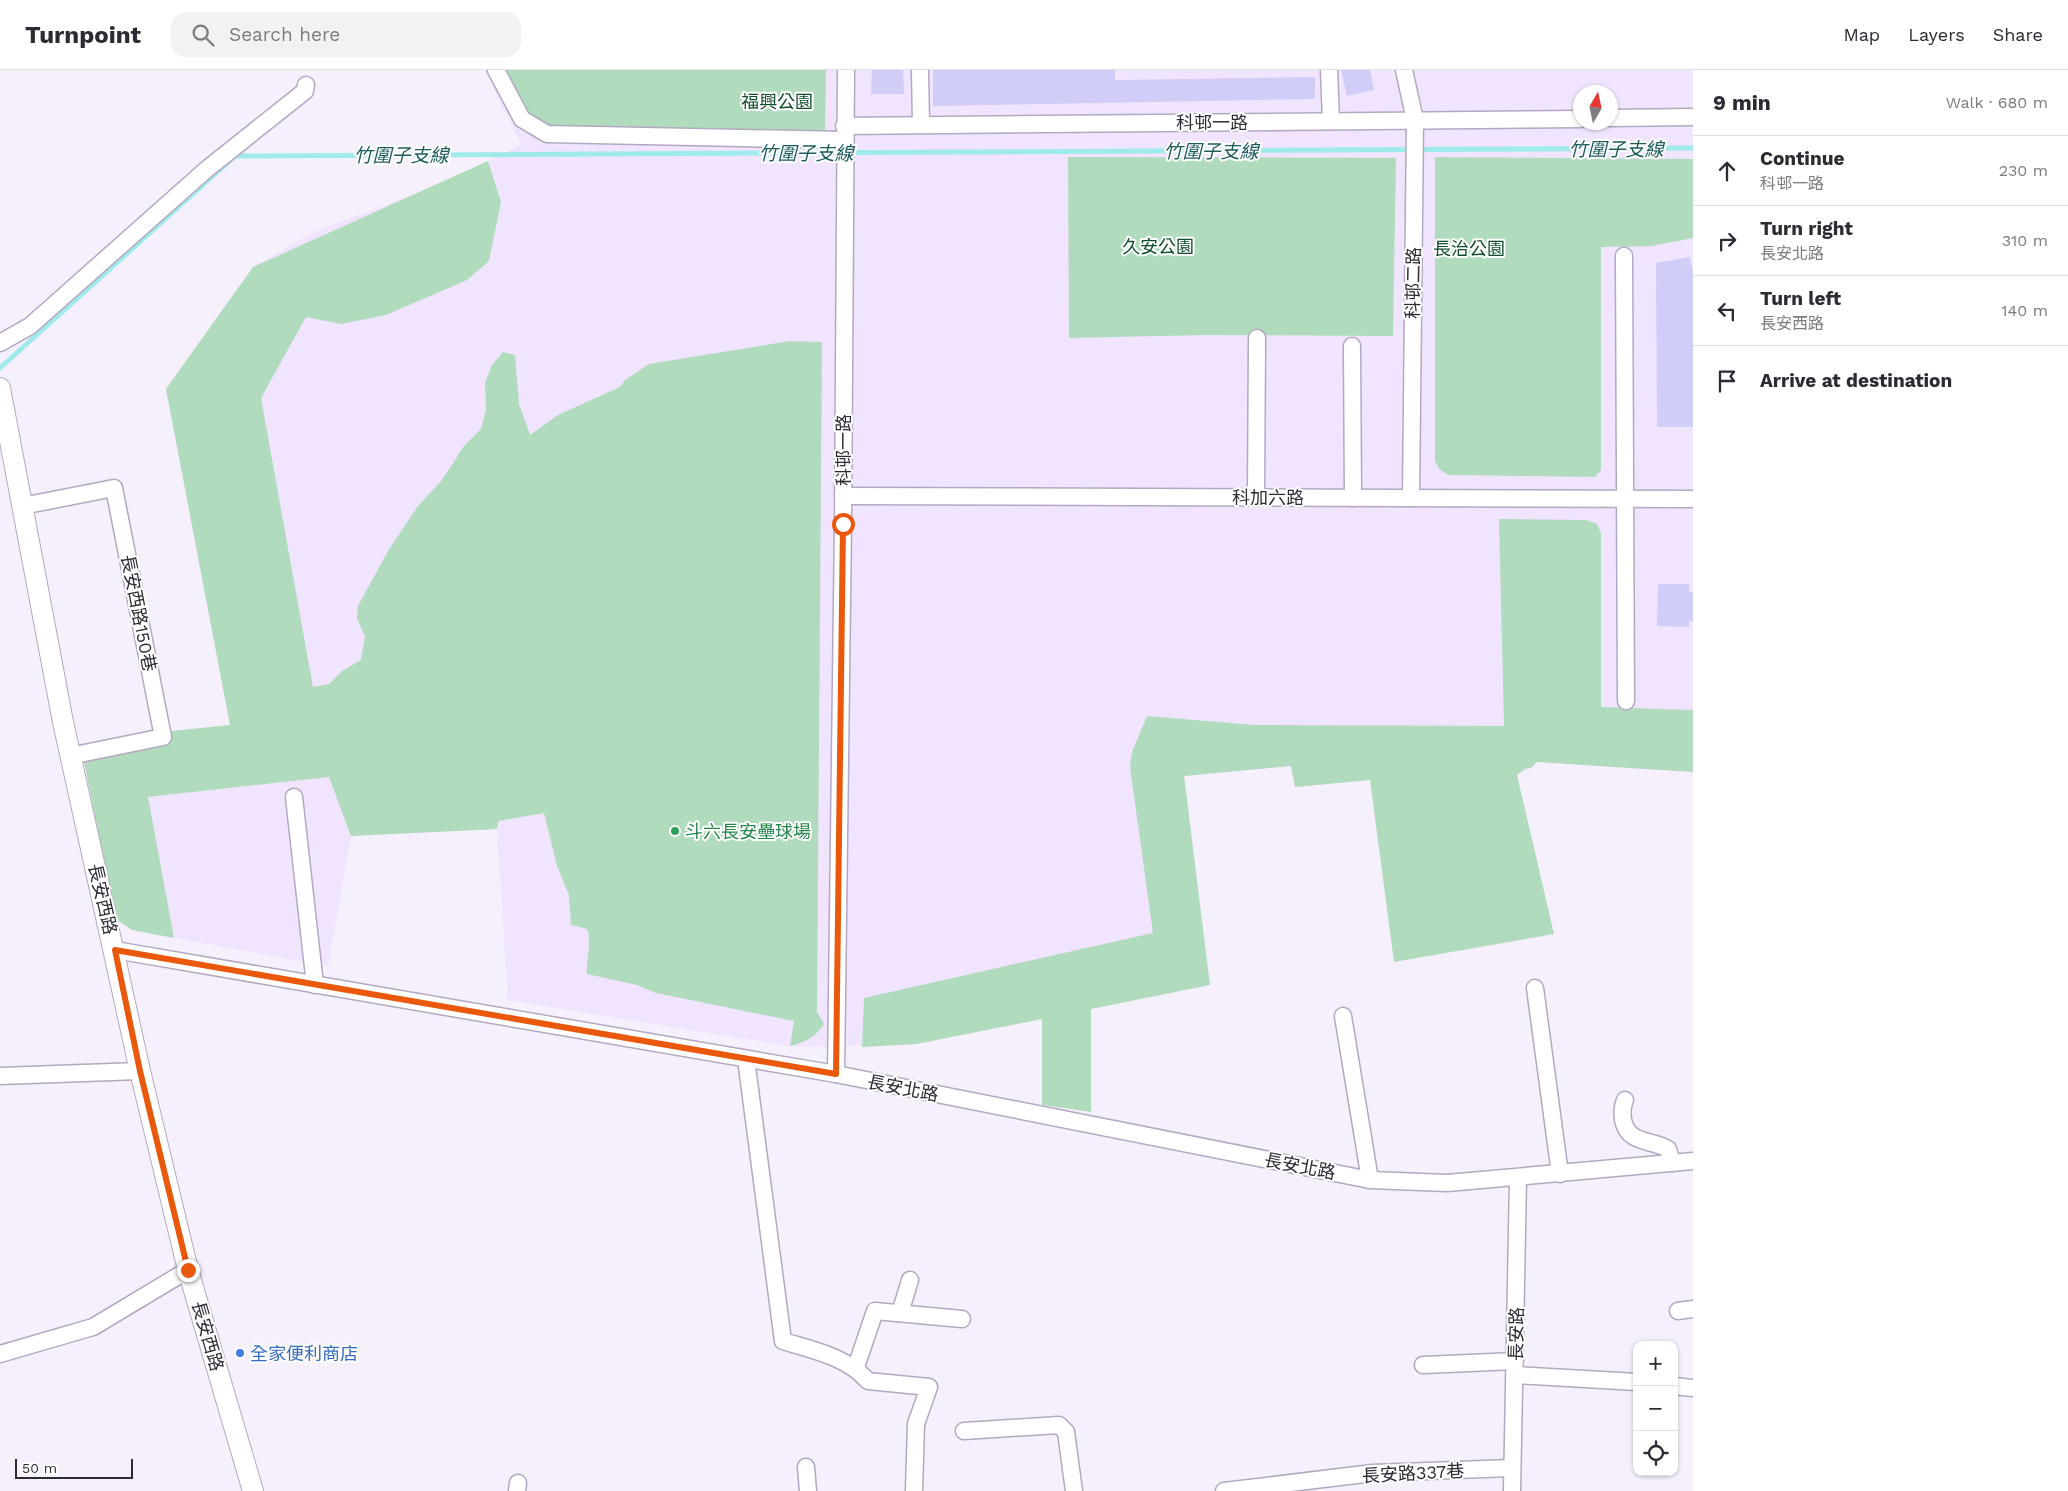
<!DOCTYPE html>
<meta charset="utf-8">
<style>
:root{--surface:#fff;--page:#f2f2f3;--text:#2b2b33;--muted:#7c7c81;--line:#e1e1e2}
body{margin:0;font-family:"Work Sans","Noto Sans TC",sans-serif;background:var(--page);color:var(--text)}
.controls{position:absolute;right:15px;bottom:15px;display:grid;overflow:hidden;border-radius:10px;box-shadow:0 1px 4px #0004}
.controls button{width:45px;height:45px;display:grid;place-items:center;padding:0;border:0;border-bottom:1px solid var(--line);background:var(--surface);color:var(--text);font:25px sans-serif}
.compass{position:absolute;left:1573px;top:15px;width:45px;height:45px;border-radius:50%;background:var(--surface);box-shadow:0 1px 4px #0004;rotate:9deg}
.scale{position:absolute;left:15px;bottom:12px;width:118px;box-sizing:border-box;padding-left:5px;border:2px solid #2f2a34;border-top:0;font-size:14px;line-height:18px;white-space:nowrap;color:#2f2a34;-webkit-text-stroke:4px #fff;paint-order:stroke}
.stop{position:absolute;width:15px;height:15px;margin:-11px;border:4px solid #ea580c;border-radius:50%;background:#fff}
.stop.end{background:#ea580c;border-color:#fff;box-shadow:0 1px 5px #0008}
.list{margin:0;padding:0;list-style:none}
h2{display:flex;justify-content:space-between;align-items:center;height:65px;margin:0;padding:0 20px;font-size:21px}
h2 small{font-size:16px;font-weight:400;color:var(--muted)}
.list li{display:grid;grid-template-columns:32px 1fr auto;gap:15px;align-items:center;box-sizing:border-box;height:70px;padding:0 20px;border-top:1px solid var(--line)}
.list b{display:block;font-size:19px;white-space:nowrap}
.list p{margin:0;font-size:16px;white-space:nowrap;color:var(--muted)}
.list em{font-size:16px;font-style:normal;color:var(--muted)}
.icon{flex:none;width:28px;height:28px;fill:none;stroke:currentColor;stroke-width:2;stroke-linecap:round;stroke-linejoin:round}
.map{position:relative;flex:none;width:1693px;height:1421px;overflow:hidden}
header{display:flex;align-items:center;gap:30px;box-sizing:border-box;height:70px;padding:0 25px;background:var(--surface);border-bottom:1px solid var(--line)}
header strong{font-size:24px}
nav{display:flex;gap:28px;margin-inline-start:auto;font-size:18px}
.search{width:350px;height:45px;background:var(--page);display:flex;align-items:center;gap:12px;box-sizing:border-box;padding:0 18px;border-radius:15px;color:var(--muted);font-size:19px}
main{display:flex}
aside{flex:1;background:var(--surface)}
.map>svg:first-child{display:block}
</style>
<header>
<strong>Turnpoint</strong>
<div class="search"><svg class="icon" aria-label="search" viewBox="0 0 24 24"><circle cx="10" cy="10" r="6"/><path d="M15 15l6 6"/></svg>Search here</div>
<nav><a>Map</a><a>Layers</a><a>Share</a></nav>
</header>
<main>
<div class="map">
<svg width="1693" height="1421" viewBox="0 0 1693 1421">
<rect width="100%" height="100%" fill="#f5f0fb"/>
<!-- built -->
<path fill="#f0e4ff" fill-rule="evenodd" d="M484,0H1693V702L1537,692L1531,698L1525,699L1517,705L1370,710L1295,717L1291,696L1184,706L1210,915L916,974L794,977L508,930L497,759L351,766L328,896L132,860L116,849L84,692L166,673L172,661L230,655L166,319L253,197L315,161L441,115L521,74ZM1580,22H1610V52H1580Z"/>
<!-- green -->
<g fill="#b0dbbd">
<polygon points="504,0 826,0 825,64 549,57 528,43"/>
<polygon points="1068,87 1396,88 1393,266 1205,265 1069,268"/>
<polygon points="1435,87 1693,89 1693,168 1651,176 1601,177 1601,400 1595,407 1449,405 1440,400 1435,391"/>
<path d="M488,91L501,132L489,191L467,210L386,245L341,254L306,247L261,328L313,617L329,614L342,601L361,590L365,566L357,549L358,536L388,481L418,436L442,410L464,376L481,359L486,340L485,313L492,295L503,282L515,285L519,334L530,365L558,345L620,317L625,310L649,294L790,271L822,272L817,942L824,954C817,966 804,973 790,976L794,951L656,923L637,915L587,904C586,890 592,871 587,859L571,855L569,825L557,796L544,743L498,751L497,759L351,766L329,707L148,727L174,868L132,860L116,849L84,692L87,689L166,673L172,661L230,655L166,319L253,197Z"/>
<polygon points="1499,449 1586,450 1597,454 1601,463 1601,637 1693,640 1693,702 1537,692 1531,698 1525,699 1517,705 1554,864 1394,892 1370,710 1295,717 1291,696 1184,706 1210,915 1091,939 1091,1042 1042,1035 1042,949 916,974 862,977 864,928 1153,863 1130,697 1132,682 1147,646 1254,655 1504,656"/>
</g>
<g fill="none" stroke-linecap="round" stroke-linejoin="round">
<!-- stream -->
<polyline stroke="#9febec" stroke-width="5" points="0,298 235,86 1693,78"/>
</g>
<!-- building -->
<g fill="#d1cdf9">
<polygon points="872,0 903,0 904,24 871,24"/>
<polygon points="933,0 1115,0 1115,10 1315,7 1315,29 933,36"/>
<polygon points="1341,0 1370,0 1374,20 1347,26"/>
<polygon points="1690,187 1693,203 1693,357 1657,357 1656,193"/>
<polygon points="1658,514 1689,514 1689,522 1693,522 1693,551 1689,551 1689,557 1657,556"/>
</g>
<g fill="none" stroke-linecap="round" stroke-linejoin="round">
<!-- minor casing -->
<g stroke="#b3a8c1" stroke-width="19">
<g id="minor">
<polyline points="496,0 522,49 547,64 844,70"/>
<polyline points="920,0 921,54"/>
<polyline points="1329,0 1331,51"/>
<polyline points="1404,0 1415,50 1411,428"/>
<polyline points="1610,48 1693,47"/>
<polyline points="844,56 1580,49"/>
<polyline points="1624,186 1626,631"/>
<polyline points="0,273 30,256 207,99 305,21 306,15"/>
<polyline points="1352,276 1353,428"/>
<polyline points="843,426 1693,429"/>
<polyline points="1256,427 1257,268"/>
<polyline points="22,436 114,418 163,667 70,686"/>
<polyline points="294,727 315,915"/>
<polyline points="115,880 836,1004 1370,1110 1447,1113 1693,1091"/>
<polyline points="1535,918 1560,1104"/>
<polyline points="1343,946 1370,1110"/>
<path d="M746,989L783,1271C813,1280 847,1287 868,1311L929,1317L916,1354L914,1421"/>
<polyline points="836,1004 843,454 846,0"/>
<polyline points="0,1006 140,1001"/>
<path d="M1625,1030C1622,1037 1622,1043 1623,1050C1628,1074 1650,1069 1668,1079L1672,1093"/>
<polyline points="1678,1241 1693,1239"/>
<polyline points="900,1243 910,1210"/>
<polyline points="0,1284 93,1257 188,1200"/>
<polyline points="1423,1295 1515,1291"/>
<polyline points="856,1297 875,1241 962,1249"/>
<polyline points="1515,1305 1637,1312"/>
<polyline points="1674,1316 1693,1318"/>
<polyline points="964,1361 1059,1355 1066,1362 1074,1421"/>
<polyline points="806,1397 808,1421"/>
<polyline points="517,1421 518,1413"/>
<polyline points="1224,1421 1373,1403 1512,1398"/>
<polyline points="1512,1421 1518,1108"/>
</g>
</g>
<!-- major casing -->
<g stroke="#b3a8c1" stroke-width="22">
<polyline id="major" points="0,318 63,652 140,1001 188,1200 253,1421"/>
</g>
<!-- minor -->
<use href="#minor" stroke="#fff" stroke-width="16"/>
<!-- major -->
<use href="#major" stroke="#fff" stroke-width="20"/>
</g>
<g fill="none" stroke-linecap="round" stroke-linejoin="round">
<!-- route -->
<polyline stroke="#ea580c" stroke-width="6" points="188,1200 140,1001 115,880 836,1004 843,454"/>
</g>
<!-- markers -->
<circle fill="#2e9e5b" stroke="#fff" stroke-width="2" cx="675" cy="761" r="5"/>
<circle fill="#3f7fe0" stroke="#fff" stroke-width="2" cx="240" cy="1283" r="5"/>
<g text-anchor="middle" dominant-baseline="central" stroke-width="4" stroke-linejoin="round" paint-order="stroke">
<!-- park labels -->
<g font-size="18" fill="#0f4d2c" stroke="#fff">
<text x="777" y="31">福興公園</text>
<text x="1158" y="176">久安公園</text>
<text x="1469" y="178">長治公園</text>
</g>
<!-- street labels -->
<g font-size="18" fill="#2f2a34" stroke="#fff">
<text x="1212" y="52">科邨一路</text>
<text transform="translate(1413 213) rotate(-89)">科邨二路</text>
<text transform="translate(843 380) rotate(-90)">科邨一路</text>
<text x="1268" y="427">科加六路</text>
<text transform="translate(139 543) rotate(79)">長安西路150巷</text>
<text transform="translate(103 829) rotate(77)">長安西路</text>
<text transform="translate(903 1018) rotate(11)">長安北路</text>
<text transform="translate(1300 1096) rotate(11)">長安北路</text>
<text transform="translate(1516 1264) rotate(-89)">長安路</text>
<text transform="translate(208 1266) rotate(74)">長安西路</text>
<text transform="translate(1413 1403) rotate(-3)">長安路337巷</text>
</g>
<!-- leisure labels -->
<g font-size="18" fill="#27864d" stroke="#fff" text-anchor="start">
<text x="685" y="761">斗六長安壘球場</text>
</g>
<!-- shop labels -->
<g font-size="18" fill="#366cbe" stroke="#fff" text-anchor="start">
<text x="250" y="1283">全家便利商店</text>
</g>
<!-- water labels -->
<g font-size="19" font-style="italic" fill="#1d5c5d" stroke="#fff">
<text x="1616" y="79">竹圍子支線</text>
<text x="1211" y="81">竹圍子支線</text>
<text x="806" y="83">竹圍子支線</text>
<text x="401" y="85">竹圍子支線</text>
</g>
</g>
</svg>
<div class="controls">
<button>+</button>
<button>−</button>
<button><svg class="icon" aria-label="locate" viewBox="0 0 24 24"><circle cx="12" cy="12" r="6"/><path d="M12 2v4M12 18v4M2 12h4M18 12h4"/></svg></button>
</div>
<svg class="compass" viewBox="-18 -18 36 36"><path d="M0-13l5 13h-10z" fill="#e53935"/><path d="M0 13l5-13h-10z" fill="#7c7c81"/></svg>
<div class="scale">50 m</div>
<div class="stop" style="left:843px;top:454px"></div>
<div class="stop end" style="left:188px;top:1200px"></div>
</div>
<aside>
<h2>9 min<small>Walk · 680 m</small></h2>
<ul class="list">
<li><svg class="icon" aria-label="ahead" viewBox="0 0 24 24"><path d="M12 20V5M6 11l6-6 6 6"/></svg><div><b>Continue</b><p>科邨一路</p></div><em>230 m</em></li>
<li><svg class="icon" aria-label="right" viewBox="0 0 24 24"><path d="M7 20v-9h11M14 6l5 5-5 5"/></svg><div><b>Turn right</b><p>長安北路</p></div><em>310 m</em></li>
<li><svg class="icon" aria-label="left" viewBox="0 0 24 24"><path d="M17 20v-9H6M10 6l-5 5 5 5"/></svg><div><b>Turn left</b><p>長安西路</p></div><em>140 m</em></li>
<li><svg class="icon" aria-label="arrive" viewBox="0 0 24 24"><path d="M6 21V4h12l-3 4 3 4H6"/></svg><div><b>Arrive at destination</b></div></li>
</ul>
</aside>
</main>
